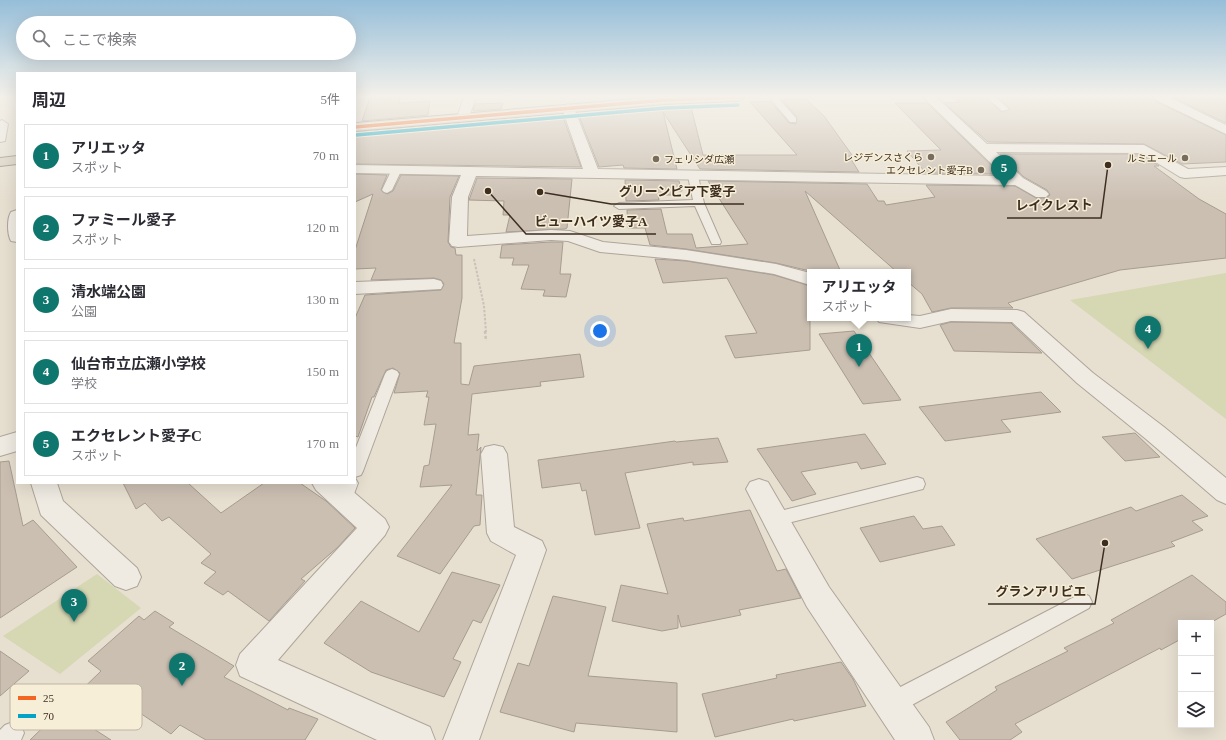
<!DOCTYPE html>
<html lang="ja">
<meta charset="utf-8">
<style>
:root{--surface:#fff;--page:#f7f7f7;--text:#2b2b33;--muted:#7c7c81;--line:#e1e1e2;--accent:#0f766e}
body{margin:0;font-family:"Times New Roman","Noto Sans JP",serif;background:var(--page);color:var(--text)}
.controls{position:absolute;right:12px;bottom:12px;display:grid;overflow:hidden;border-radius:0px;box-shadow:0 4px 16px #0002}
.controls button{width:36px;height:36px;display:grid;place-items:center;padding:0;border:0;border-bottom:1px solid var(--line);background:var(--surface);color:var(--text);font:20px sans-serif}
.you{position:absolute;left:600px;top:331px;width:14px;height:14px;margin:-10px;border:3px solid #fff;border-radius:50%;background:#1a73e8;box-shadow:0 0 0 6px #1a73e833}
.badge{display:grid;place-items:center;width:26px;height:26px;border-radius:50%;background:var(--accent);color:#fff;font-size:13px;font-weight:700}
.pin{position:absolute;translate:-50% -33px;filter:drop-shadow(0 1px 2px #0008)}
.pin::after{content:'';position:absolute;top:21px;width:14px;height:12px;background:inherit;clip-path:polygon(0 0,100% 0,50% 100%)}
.popup{position:absolute;left:807px;top:269px;width:104px;height:52px;box-sizing:border-box;display:grid;place-content:center;border-radius:0px;background:var(--surface);filter:drop-shadow(0 1px 3px #0005);font-size:13px;white-space:nowrap;color:var(--muted)}
.popup b{font-size:15px;color:var(--text)}
.popup::after{content:'';position:absolute;left:50%;top:100%;margin-left:-8px;border:8px solid transparent;border-top-color:var(--surface)}
.list{margin:0;padding:0;list-style:none}
h2{display:flex;justify-content:space-between;align-items:center;height:52px;margin:0;padding:0 16px;font-size:17px}
h2 small{font-size:13px;font-weight:400;color:var(--muted)}
.list li{display:grid;grid-template-columns:26px 1fr auto;gap:12px;align-items:center;box-sizing:border-box;height:64px;margin:0 8px 8px;padding:0 8px;border:1px solid var(--line);border-radius:0px}
.list b{display:block;font-size:15px;white-space:nowrap}
.list p{margin:0;font-size:13px;white-space:nowrap;color:var(--muted)}
.list em{font-size:13px;font-style:normal;color:var(--muted)}
.icon{flex:none;width:22px;height:22px;fill:none;stroke:currentColor;stroke-width:2;stroke-linecap:round;stroke-linejoin:round}
.map{position:relative;flex:none;width:1226px;height:740px;overflow:hidden}
.search{position:absolute;background:var(--surface);box-shadow:0 4px 16px #0002;left:16px;top:16px;width:340px;height:44px;display:flex;align-items:center;gap:10px;box-sizing:border-box;padding:0 14px;border-radius:22px;color:var(--muted);font-size:15px}
.panel{position:absolute;background:var(--surface);box-shadow:0 4px 16px #0002;left:16px;top:72px;width:340px;height:412px;border-radius:0px}
.map>svg:first-child{display:block}
</style>
<div class="map">
<svg width="1226" height="740" viewBox="0 0 1226 740">
<rect width="100%" height="100%" fill="#e7e0d1"/>
<!-- green -->
<g fill="#d6d7b3">
<polygon points="1226,273 1226,419 1070,300"/>
<polygon points="97,574 141,608 60,674 3,636"/>
</g>
<!-- building -->
<g fill="#cbbfb2" stroke="#a89c90">
<polygon points="370,97 400,97 399,103 430,101 428,115 362,121"/>
<polygon points="952,97 985,97 1002,112 1010,109 997,97 1153,97 1155,101 1226,135 1226,162 1182,164 1144,144 988,142 944,103 960,102"/>
<polygon points="1172,97 1226,97 1226,123"/>
<polygon points="806,99 824,116 852,155 849,156 859,172 700,169 663,112 677,169 624,168 623,165 599,167 579,116 610,114 607,110 644,107 661,107 662,109 691,107 703,155 797,155 750,102 770,101 789,123 796,124 797,117 782,100"/>
<polygon points="503,103 501,109 473,111 475,104"/>
<polygon points="895,103 927,103 1000,174 926,173 907,151 941,150"/>
<polygon points="563,117 581,167 355,164 355,140 358,132 527,118"/>
<polygon points="1000,154 1141,154 1159,166 1154,166 1199,199 1226,214 1226,258 1120,270 1008,303 1013,308 951,308 932,312 922,294 908,282 908,272 897,272 805,191 840,270 810,270 810,271 776,263 686,249 650,245 645,228 628,228 627,210 661,209 667,234 692,234 696,248 748,244 708,181 867,184 878,201 884,201 886,205 935,197 926,185 1015,186 1036,198 1046,198 1050,195 1047,190 1024,177"/>
<polygon points="355,174 387,175 381,190 387,194 393,191 401,175 459,176 450,197 448,242 451,247 455,248 456,255 462,255 462,298 454,343 461,343 461,384 469,385 474,366 580,354 584,377 540,382 541,386 472,394 468,435 479,434 477,451 481,447 476,495 482,495 480,525 474,526 440,574 397,556 452,485 420,487 424,466 429,465 436,424 424,425 429,397 426,397 428,391 394,393 400,373 393,368 386,370 374,397 372,397 358,437 355,436 355,318 365,295 441,290 444,284 441,280 434,278 371,280 376,268 355,269 355,250 373,194 355,202"/>
<polygon points="477,178 572,179 567,228 565,229 506,232 510,215 503,215 504,201 469,200"/>
<polygon points="625,180 679,181 682,191 673,191 674,195 658,195 659,200 626,201"/>
<polygon points="551,242 563,242 560,274 571,274 566,297 543,296 545,290 521,289 529,265 512,265 514,258 500,258 502,245"/>
<polygon points="655,259 686,261 774,275 810,286 810,350 735,358 725,336 757,333 727,278 663,283"/>
<polygon points="951,322 1011,323 1042,353 954,351 940,325"/>
<polygon points="854,331 901,400 863,404 819,334"/>
<polygon points="1041,392 1061,412 1001,420 1011,432 945,441 919,407"/>
<polygon points="1135,433 1160,457 1125,461 1102,437"/>
<polygon points="865,434 886,464 861,469 857,462 801,472 816,494 792,501 757,449"/>
<polygon points="718,438 728,462 693,465 693,462 625,473 640,528 595,535 586,490 582,491 580,483 542,488 538,460 675,441 676,442"/>
<polygon points="9,461 23,526 33,520 77,567 0,618 0,462"/>
<polygon points="123,483 188,483 221,513 264,483 300,483 326,501 355,528 338,547 301,579 305,581 269,621 228,591 223,595 204,583 216,572 201,563 211,554 169,517 162,521 145,503 136,509"/>
<polygon points="1182,495 1208,516 1192,521 1203,530 1171,542 1175,546 1072,579 1036,539 1131,507 1136,511"/>
<polygon points="750,510 777,571 786,569 801,598 739,610 741,615 681,627 678,615 678,628 662,631 612,621 621,585 668,594 647,524 683,518 684,521"/>
<polygon points="914,516 923,529 942,526 955,545 880,562 860,528"/>
<polygon points="452,572 500,585 481,623 473,620 453,659 461,662 444,697 371,672 324,643 361,601 419,632"/>
<polygon points="1192,575 1226,602 1226,614 1210,623 1181,623 1181,639 1161,650 1160,648 1015,724 1022,732 1010,740 960,740 946,722 997,690 995,687 1068,651 1064,648 1114,623 1111,620"/>
<polygon points="553,596 606,607 588,676 677,683 677,732 576,723 574,732 500,712 518,663 529,666"/>
<polygon points="155,611 174,623 169,627 234,666 224,677 288,710 289,708 318,719 305,740 206,740 180,725 171,734 112,694 83,722 111,740 30,740 101,671 88,661 139,616 144,620"/>
<polygon points="0,651 29,671 0,696"/>
<polygon points="841,662 853,679 866,706 794,721 793,719 715,737 702,694 777,678 776,675"/>
</g>
<g fill="none" stroke-linecap="round" stroke-linejoin="round">
<!-- lane casing -->
<g stroke="#ada599" stroke-width="2">
<g id="lane">
<polygon points="769,97 777,97 796,118 796,122 790,122"/>
<polygon points="986,97 995,97 1009,109 1002,111"/>
<polygon points="397,166 402,169 392,190 387,193 384,192 382,190 392,169"/>
<polygon points="693,173 698,176 704,203 721,242 720,244 712,244 711,242 695,206 619,209 614,206 619,203 693,200 688,176"/>
<polygon points="392,369 397,371 399,374 363,471 361,475 355,477 355,450 385,374 387,371"/>
<polygon points="917,477 923,479 925,484 923,489 776,526 770,524 767,519 770,514 776,512"/>
<polygon points="355,478 358,483 350,505 344,507 338,505 335,500 342,483 355,483"/>
<polygon points="1082,593 1089,596 1092,602 1089,608 899,712 891,715 883,712 880,704 883,696"/>
<polygon points="13,722 21,725 24,733 21,740 0,740 0,730 5,725"/>
</g>
</g>
<!-- street casing -->
<g stroke="#ada599" stroke-width="2">
<g id="street">
<polygon points="464,97 476,97 469,117 463,121 457,117"/>
<polygon points="923,97 936,97 987,144 1144,145 1188,169 1226,167 1226,175 1185,178 1180,177 1141,153 996,152 1023,178 1046,191 1049,194 1046,197 1036,197 1015,185 476,176 468,197 467,236 551,230 570,231 603,242 686,250 776,264 810,273 810,285 774,274 686,260 600,252 568,241 551,240 458,247 452,246 449,242 452,197 461,175 355,173 355,165 583,169 562,108 568,104 574,108 598,169 1004,176"/>
<polygon points="1154,97 1169,97 1226,125 1226,134 1156,100"/>
<polygon points="2,120 8,124 5,141 0,142 0,121"/>
<path d="M17,210V242L11,241C7,234 7,218 11,212Z"/>
<polygon points="434,279 441,281 443,285 441,289 355,294 355,282"/>
<polygon points="951,309 1017,310 1024,312 1093,373 1164,427 1226,478 1226,504 1217,500 1146,439 1077,383 1012,322 951,321 920,328 879,322 876,318 908,318 908,315 920,316"/>
<polygon points="17,432 17,451 0,456 0,437"/>
<polygon points="494,445 503,447 507,454 514,527 542,541 546,550 479,740 443,740 516,555 491,541 487,533 481,454 485,447"/>
<polygon points="759,479 768,482 829,587 929,727 934,740 895,740 807,607 746,489 750,482"/>
<polygon points="31,483 57,483 63,501 137,568 141,577 137,586 126,590 115,586 41,515"/>
<polygon points="312,483 343,483 385,519 389,527 385,535 278,660 430,727 435,740 377,740 240,676 236,665 240,654 357,528 316,490"/>
</g>
</g>
<!-- highway casing -->
<g stroke="#928b80" stroke-width="2">
<g id="highway">
<polygon points="658,97 744,97 738,101 664,104 355,131 355,123"/>
<polygon points="17,156 17,164 0,166 0,158"/>
</g>
</g>
<!-- path-far1 -->
<polyline stroke="#c8c2b9" stroke-width="2" stroke-dasharray="2.5 1.5" stroke-linecap="butt" points="474,259 484,306 486,332"/>
<!-- path -->
<polyline stroke="#c8c2b9" stroke-width="2.5" stroke-dasharray="3 2" stroke-linecap="butt" points="485,331 486,341"/>
<!-- lane -->
<use href="#lane" fill="#efebe3" fill-rule="evenodd"/>
<!-- street -->
<use href="#street" fill="#efebe3" fill-rule="evenodd"/>
<!-- highway -->
<use href="#highway" fill="#dad1c2" fill-rule="evenodd"/>
<!-- bus-1 casing -->
<g stroke="#f7eed8" stroke-width="5.5">
<polyline id="bus-1" points="355,127 664,100 738,97"/>
</g>
<!-- bus-2 casing -->
<g stroke="#f7eed8" stroke-width="5.5">
<polyline id="bus-2" points="356,135 665,108 738,105"/>
</g>
<!-- bus-1 -->
<use href="#bus-1" stroke="#f26522" stroke-width="3.5"/>
<!-- bus-2 -->
<use href="#bus-2" stroke="#03a3c5" stroke-width="3.5"/>
</g>
<!-- sky -->
<linearGradient id="sky" x2="0" y2="1"><stop stop-color="#96bed9"/><stop offset="0.48" stop-color="#f4f1ea"/><stop offset="1" stop-color="#f4f1ea" stop-opacity="0"/></linearGradient>
<rect width="1226" height="201" fill="url(#sky)"/>
<!-- markers -->
<g fill="#786c5e" stroke="#f7eed8" stroke-width="1.5">
<circle cx="931" cy="157" r="4"/>
<circle cx="1185" cy="158" r="4"/>
<circle cx="656" cy="159" r="4"/>
<circle cx="981" cy="170" r="4"/>
</g>
<g text-anchor="middle" dominant-baseline="central" stroke-width="3" stroke-linejoin="round" paint-order="stroke">
<!-- far-poi labels -->
<g font-size="10" fill="#3d2e20" stroke="#f7eed8" text-anchor="end">
<text x="923" y="157">レジデンスさくら</text>
<text x="1177" y="158">ルミエール</text>
<text x="664" y="159" text-anchor="start">フェリシダ広瀬</text>
<text x="973" y="170">エクセレント愛子B</text>
</g>
</g>
<!-- legend -->
<rect x="10" y="684" width="132" height="46" rx="6" fill="#f7eed8" stroke="#bfb4a1" stroke-width="1"/>
<rect x="18" y="696" width="18" height="4" fill="#f26522"/>
<rect x="18" y="714" width="18" height="4" fill="#03a3c5"/>
<g font-size="11" fill="#3d2e20">
<text x="43" y="702">25</text>
<text x="43" y="720">70</text>
</g>
<!-- callouts -->
<path fill="none" stroke="#3d2e20" stroke-width="1.5" d="M540 192L611 204H744M1108 165L1101 218H1007M488 191L526 234H656M1105 543L1095 604H988"/>
<g fill="#3d2e20" stroke="#f7eed8" stroke-width="1.5">
<circle cx="540" cy="192" r="4"/>
<circle cx="1108" cy="165" r="4"/>
<circle cx="488" cy="191" r="4"/>
<circle cx="1105" cy="543" r="4"/>
</g>
<g font-size="13" text-anchor="middle" font-weight="bold" fill="#3d2e20" stroke="#f7eed8" stroke-width="3" stroke-linejoin="round" paint-order="stroke">
<text x="677" y="196">グリーンピア下愛子</text>
<text x="1054" y="210">レイクレスト</text>
<text x="591" y="226">ビューハイツ愛子A</text>
<text x="1041" y="596">グランアリビエ</text>
</g>
</svg>
<div class="controls">
<button>+</button>
<button>−</button>
<button><svg class="icon" aria-label="layers" viewBox="0 0 24 24"><path d="M12 4l9 5-9 5-9-5zM3 14l9 5 9-5"/></svg></button>
</div>
<div class="you"></div>
<div class="pin badge" style="left:859px;top:367px">1</div>
<div class="popup"><b>アリエッタ</b>スポット</div>
<div class="pin badge" style="left:182px;top:686px">2</div>
<div class="pin badge" style="left:74px;top:622px">3</div>
<div class="pin badge" style="left:1148px;top:349px">4</div>
<div class="pin badge" style="left:1004px;top:188px">5</div>
<div class="search"><svg class="icon" aria-label="search" viewBox="0 0 24 24"><circle cx="10" cy="10" r="6"/><path d="M15 15l6 6"/></svg>ここで検索</div>
<section class="panel">
<h2>周辺<small>5件</small></h2>
<ul class="list">
<li><span class="badge">1</span><div><b>アリエッタ</b><p>スポット</p></div><em>70 m</em></li>
<li><span class="badge">2</span><div><b>ファミール愛子</b><p>スポット</p></div><em>120 m</em></li>
<li><span class="badge">3</span><div><b>清水端公園</b><p>公園</p></div><em>130 m</em></li>
<li><span class="badge">4</span><div><b>仙台市立広瀬小学校</b><p>学校</p></div><em>150 m</em></li>
<li><span class="badge">5</span><div><b>エクセレント愛子C</b><p>スポット</p></div><em>170 m</em></li>
</ul>
</section>
</div>
